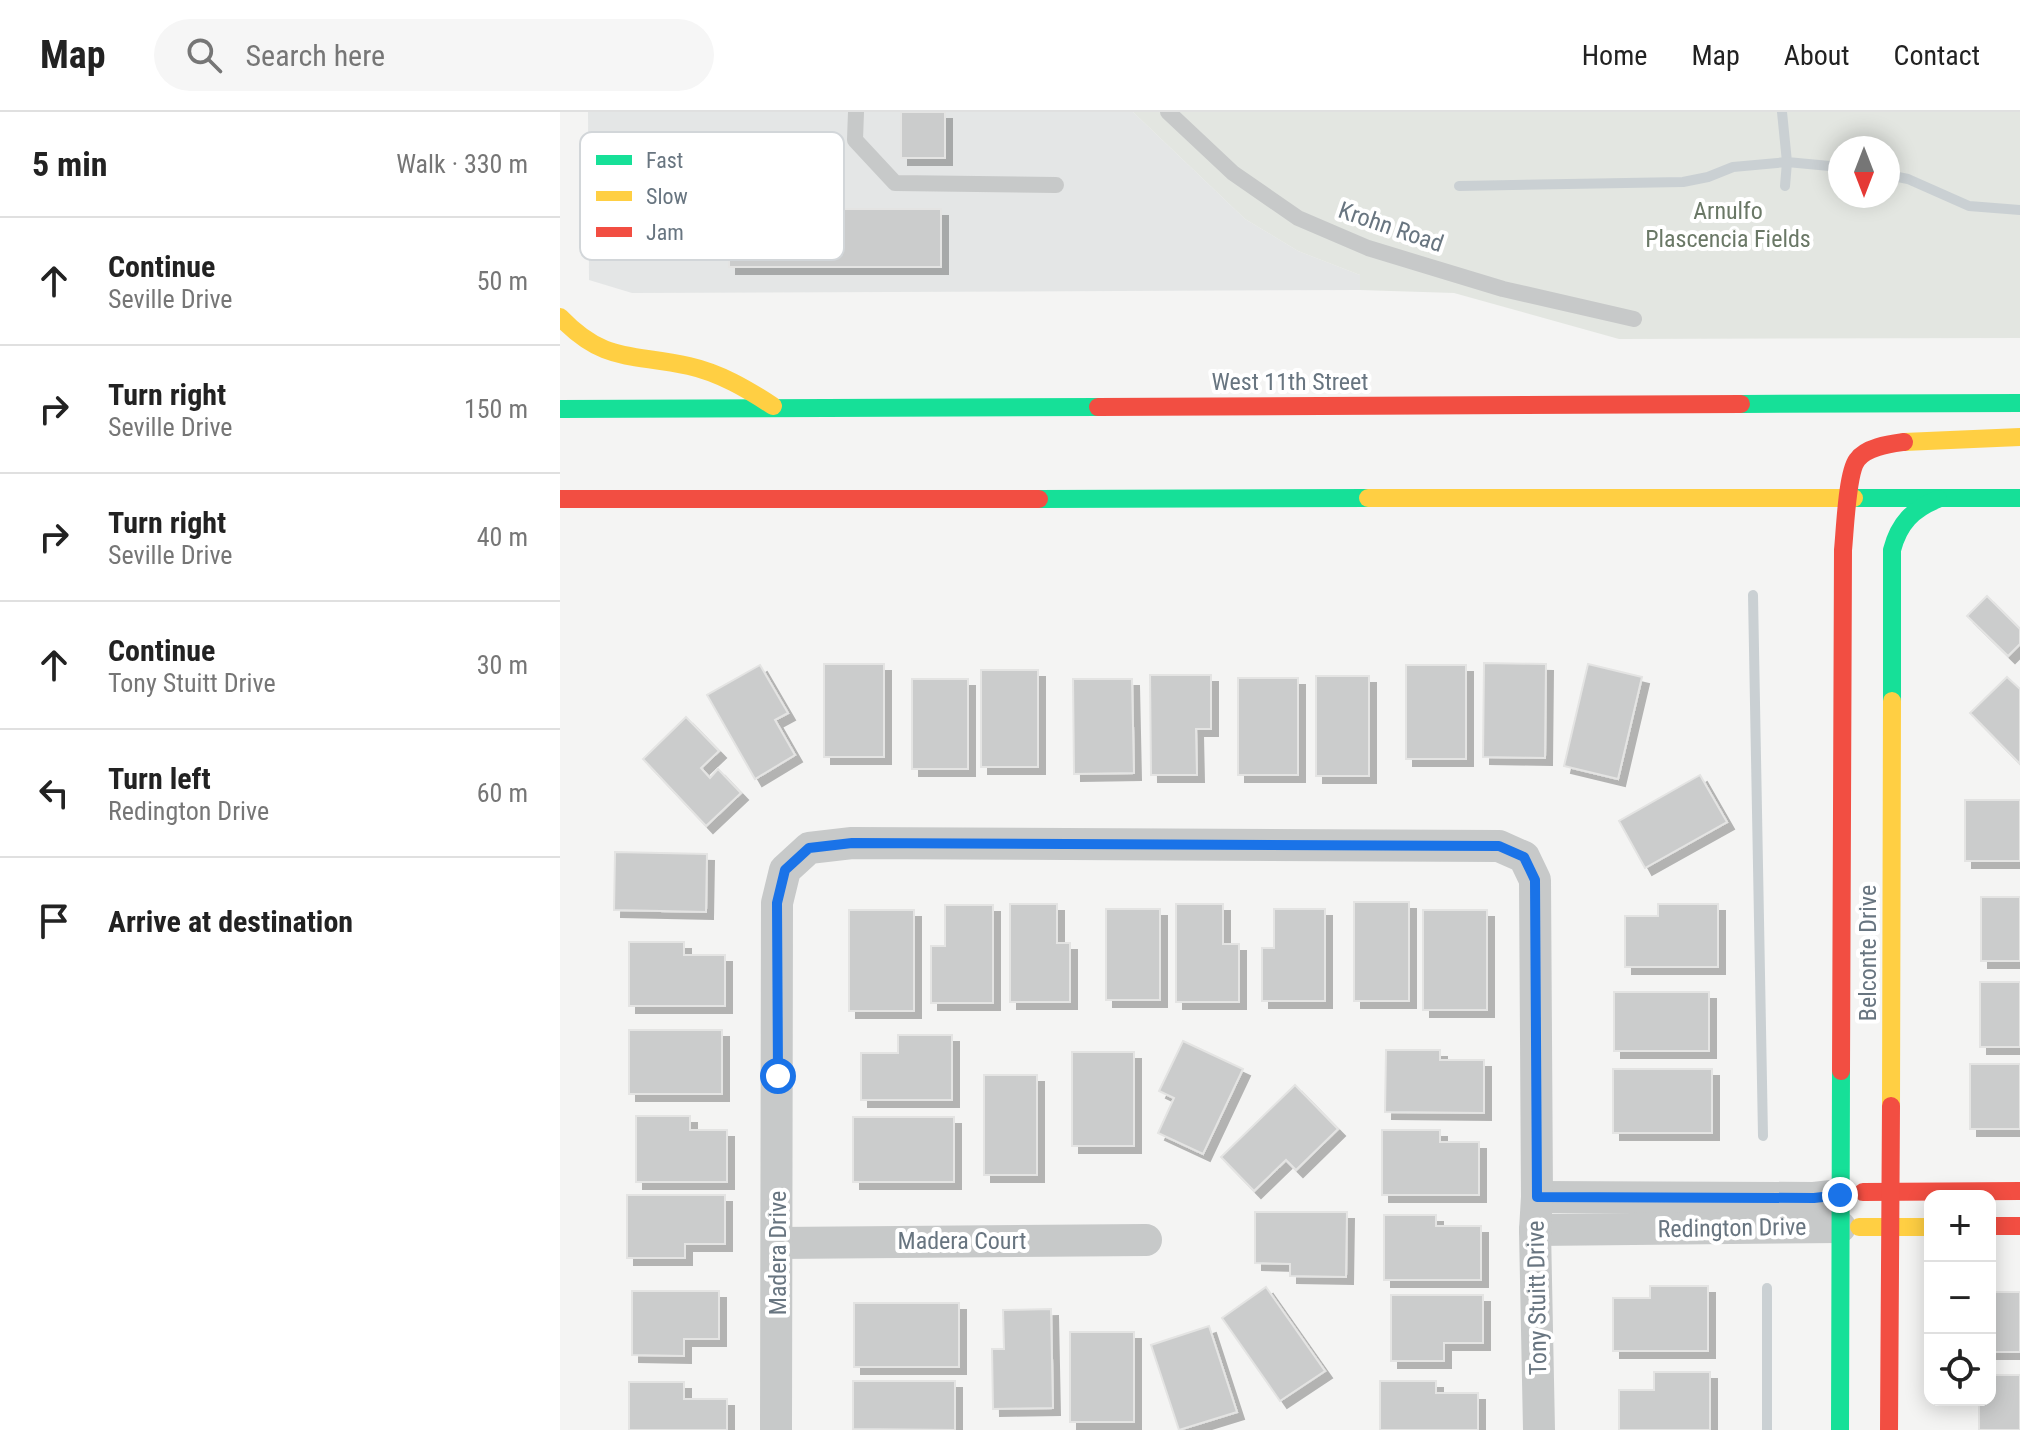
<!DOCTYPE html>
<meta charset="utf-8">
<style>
:root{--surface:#fff;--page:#f6f6f6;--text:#222;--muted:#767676;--line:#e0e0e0}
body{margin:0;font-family:"Roboto Condensed",sans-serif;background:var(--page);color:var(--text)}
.controls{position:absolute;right:24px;bottom:24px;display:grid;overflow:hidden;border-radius:16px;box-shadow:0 4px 20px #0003}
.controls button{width:72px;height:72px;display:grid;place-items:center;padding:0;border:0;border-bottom:2px solid var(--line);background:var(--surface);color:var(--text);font:40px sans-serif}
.compass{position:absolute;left:1268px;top:24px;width:72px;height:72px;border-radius:50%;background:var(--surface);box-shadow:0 4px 20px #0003;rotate:180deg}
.stop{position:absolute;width:24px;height:24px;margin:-18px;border:6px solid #1a73e8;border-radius:50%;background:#fff}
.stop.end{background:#1a73e8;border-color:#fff;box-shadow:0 2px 8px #0008}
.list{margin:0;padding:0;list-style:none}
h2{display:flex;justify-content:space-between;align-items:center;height:104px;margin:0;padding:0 32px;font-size:34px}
h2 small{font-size:26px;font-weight:400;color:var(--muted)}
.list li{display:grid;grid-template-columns:52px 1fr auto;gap:24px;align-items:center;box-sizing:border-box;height:128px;padding:0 32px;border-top:2px solid var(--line)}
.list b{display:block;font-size:30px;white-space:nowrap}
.list p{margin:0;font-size:26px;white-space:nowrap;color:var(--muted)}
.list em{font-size:26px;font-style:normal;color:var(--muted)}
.icon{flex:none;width:44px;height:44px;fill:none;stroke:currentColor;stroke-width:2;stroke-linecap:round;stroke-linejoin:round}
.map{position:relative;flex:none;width:1460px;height:1318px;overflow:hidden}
header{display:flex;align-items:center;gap:48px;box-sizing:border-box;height:112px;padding:0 40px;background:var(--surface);border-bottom:2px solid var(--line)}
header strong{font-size:38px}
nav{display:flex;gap:44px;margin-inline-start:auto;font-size:28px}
.search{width:560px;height:72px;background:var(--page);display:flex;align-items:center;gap:20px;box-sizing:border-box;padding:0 28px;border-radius:44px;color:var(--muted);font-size:30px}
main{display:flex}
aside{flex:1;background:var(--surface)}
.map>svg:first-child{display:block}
</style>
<header>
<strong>Map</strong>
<div class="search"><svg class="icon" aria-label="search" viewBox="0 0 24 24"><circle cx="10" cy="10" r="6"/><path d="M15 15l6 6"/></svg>Search here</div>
<nav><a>Home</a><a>Map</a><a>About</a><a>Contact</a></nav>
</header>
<main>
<aside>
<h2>5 min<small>Walk · 330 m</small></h2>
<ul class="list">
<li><svg class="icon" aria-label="ahead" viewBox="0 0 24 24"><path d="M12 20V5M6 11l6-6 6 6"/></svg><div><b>Continue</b><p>Seville Drive</p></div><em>50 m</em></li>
<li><svg class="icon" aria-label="right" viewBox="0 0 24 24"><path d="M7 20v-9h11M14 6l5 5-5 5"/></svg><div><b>Turn right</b><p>Seville Drive</p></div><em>150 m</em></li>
<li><svg class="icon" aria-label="right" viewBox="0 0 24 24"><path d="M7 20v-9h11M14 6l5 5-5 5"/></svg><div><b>Turn right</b><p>Seville Drive</p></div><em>40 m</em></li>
<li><svg class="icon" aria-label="ahead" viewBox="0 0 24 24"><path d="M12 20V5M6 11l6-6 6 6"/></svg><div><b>Continue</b><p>Tony Stuitt Drive</p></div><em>30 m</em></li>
<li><svg class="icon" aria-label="left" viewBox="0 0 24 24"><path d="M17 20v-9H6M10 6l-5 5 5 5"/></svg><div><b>Turn left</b><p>Redington Drive</p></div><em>60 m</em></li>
<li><svg class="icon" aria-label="arrive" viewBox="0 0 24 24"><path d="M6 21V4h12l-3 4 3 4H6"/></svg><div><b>Arrive at destination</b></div></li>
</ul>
</aside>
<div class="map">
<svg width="1460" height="1318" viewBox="0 0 1460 1318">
<defs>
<filter id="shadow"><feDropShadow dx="7" dy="7" stdDeviation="0" flood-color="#0004"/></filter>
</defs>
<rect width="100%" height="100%" fill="#f4f4f3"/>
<!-- built -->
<polygon fill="#e4e6e6" points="28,0 573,0 685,107 738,139 800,163 800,178 72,181 29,168"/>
<!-- green -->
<path fill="#e3e6e1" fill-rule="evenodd" d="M573,0H1460V226L1059,227L894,181L800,178V163L738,139L685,107ZM1280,36H1328V84H1280Z"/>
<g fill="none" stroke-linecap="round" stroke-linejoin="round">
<!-- stream -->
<g stroke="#cad0d3" stroke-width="10">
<polyline points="1222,0 1227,50 1280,55"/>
<polyline points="1328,63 1348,67 1409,94 1460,98"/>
<polyline points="899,74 1123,70 1148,65 1173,55 1227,50 1225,74"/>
<polyline points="1295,84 1295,89"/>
<polyline points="1193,483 1203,1024"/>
<polyline points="1207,1176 1207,1318"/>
</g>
</g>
<!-- building -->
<g fill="#cbcccc" stroke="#e4e4e3" stroke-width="2" filter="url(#shadow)">
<rect x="341" y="0" width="44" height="46"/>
<rect x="169" y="97" width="212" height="58"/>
<polygon points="1427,484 1460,517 1460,532 1448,544 1407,504"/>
<polygon points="924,551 986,552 985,646 923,645"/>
<rect x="264" y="552" width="60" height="93"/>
<polygon points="1028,552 1082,565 1058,667 1004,654"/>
<polygon points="200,553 228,601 215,608 235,643 195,667 147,583"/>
<rect x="846" y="553" width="60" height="94"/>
<rect x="421" y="558" width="57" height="97"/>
<polygon points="590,563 651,563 651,617 636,617 637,663 591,663"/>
<rect x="756" y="564" width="53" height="100"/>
<polygon points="1447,565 1460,577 1460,652 1410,601"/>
<rect x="678" y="566" width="60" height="97"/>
<rect x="352" y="567" width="56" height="90"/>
<polygon points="513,567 572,567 574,661 514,662"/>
<polygon points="126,605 159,639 141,656 150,666 158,657 181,681 146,714 83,647"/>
<polygon points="1140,663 1167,710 1085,756 1059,709"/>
<rect x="1405" y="688" width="55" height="61"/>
<polygon points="55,740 147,742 146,800 54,798"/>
<rect x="1421" y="785" width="39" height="64"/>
<rect x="794" y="790" width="55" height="99"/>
<polygon points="450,792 497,792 497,831 510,831 510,890 450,890"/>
<polygon points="616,792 663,792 663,832 679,832 679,890 616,890"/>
<polygon points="1098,792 1158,792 1158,855 1065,855 1065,804 1098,804"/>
<polygon points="385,793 433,793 433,891 371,891 371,834 385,834"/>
<rect x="546" y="797" width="54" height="91"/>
<polygon points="714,797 765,797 765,889 702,889 702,836 714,836"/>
<rect x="289" y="798" width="65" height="101"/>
<rect x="863" y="798" width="64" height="100"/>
<polygon points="69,830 124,830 124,843 165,843 165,894 69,894"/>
<rect x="1420" y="870" width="40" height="65"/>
<rect x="1054" y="880" width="95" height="59"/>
<rect x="69" y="918" width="93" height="64"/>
<polygon points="338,923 392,923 392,988 301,988 301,941 338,941"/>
<polygon points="623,929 683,957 643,1042 598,1021 614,986 599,979"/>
<polygon points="826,938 880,938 880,948 924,948 924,1001 825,1000"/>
<rect x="512" y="940" width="62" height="94"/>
<rect x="1410" y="952" width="50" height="65"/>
<rect x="1053" y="957" width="99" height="64"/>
<rect x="424" y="963" width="53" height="100"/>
<polygon points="735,973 778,1017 736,1058 726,1048 694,1079 661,1045"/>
<polygon points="76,1004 130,1004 130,1018 167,1018 167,1070 76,1070"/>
<rect x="293" y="1005" width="101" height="65"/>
<polygon points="822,1018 880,1018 880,1030 919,1030 919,1083 822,1083"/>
<polygon points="67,1083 165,1083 165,1132 125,1132 125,1146 67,1146"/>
<polygon points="695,1100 787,1100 786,1165 730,1164 730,1152 695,1151"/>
<polygon points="824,1103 876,1103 876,1114 921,1114 921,1168 824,1168"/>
<polygon points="1090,1174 1148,1174 1148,1239 1053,1239 1053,1186 1090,1186"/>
<polygon points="706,1175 765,1259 720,1289 662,1206"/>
<polygon points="72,1179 159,1179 159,1227 124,1227 124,1244 72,1243"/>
<rect x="1430" y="1180" width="30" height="60"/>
<polygon points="831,1183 923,1183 923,1231 884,1231 884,1249 831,1249"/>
<rect x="294" y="1191" width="105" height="64"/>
<polygon points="491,1197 493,1296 433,1297 432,1237 444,1237 443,1198"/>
<polygon points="649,1214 677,1300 619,1318 591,1233"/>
<rect x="510" y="1220" width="64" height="90"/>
<polygon points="1094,1260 1150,1260 1150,1318 1059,1318 1059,1278 1094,1278"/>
<polygon points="1430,1263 1460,1263 1460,1318 1419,1318 1419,1288 1430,1288"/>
<polygon points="293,1269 395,1269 395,1318 293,1317"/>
<polygon points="820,1269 876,1269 876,1281 918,1281 918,1318 820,1318"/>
<polygon points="69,1270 124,1270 124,1287 167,1287 167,1318 69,1318"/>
</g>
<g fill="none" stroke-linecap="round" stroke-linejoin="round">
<!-- lane -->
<g stroke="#c7c9c9" stroke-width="16">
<polyline points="296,0 295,28 335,71 496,73"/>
<polyline points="608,0 673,61 738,106 808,136 943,177 1074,207"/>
</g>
<!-- street -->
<g stroke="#c7c9c9" stroke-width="32">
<polyline points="977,1085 1254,1086 1280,1083"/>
<polyline points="975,1118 1280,1115"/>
<polyline points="218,1131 586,1128"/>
<polyline points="216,1318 217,791 225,758 249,736 292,731 939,734 964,745 975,768 977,1085 975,1118 979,1318"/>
</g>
<!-- fast -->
<g stroke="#16e098" stroke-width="18">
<polyline points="1181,292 1460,291"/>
<polyline points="0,297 538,295"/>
<polyline points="1294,386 1460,386"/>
<polyline points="479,387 808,386"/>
<path d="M1332,589V438C1339,411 1353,397 1378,387"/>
<polyline points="1280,1318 1281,959"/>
</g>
<!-- slow -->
<g stroke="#ffcf43" stroke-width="18">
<path d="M0,205C45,252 72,241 129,254C160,261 187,277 213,294"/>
<polyline points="1344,330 1460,325"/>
<polyline points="808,386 1294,386"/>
<polyline points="1331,994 1332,589"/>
<polyline points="1299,1115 1370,1115"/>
</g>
<!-- jam -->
<g stroke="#f24e42" stroke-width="18">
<polyline points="538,295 1181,292"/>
<polyline points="0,387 479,387"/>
<path d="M1281,959L1283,438C1285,419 1287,361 1297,348C1306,335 1330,332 1344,330"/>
<polyline points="1303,1080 1460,1079"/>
<polyline points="1430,1114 1460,1114"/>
<polyline points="1329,1318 1331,994"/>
</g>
</g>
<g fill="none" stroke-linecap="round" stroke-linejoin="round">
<!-- route -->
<polyline stroke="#1a73e8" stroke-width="10" points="218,964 217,791 225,758 249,736 292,731 939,734 964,745 975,768 977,1085 1254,1086 1280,1083"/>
</g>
<g text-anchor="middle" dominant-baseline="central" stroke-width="8" stroke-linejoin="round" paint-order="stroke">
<!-- park labels -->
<g font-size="24" fill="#6a7866" stroke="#fff">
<text x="1168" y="99">Arnulfo<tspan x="1168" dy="28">Plascencia Fields</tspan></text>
</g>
<!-- street labels -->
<g font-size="24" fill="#687580" stroke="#fff">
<text transform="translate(831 115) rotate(19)">Krohn Road</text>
<text x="730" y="270">West 11th Street</text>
<text transform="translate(1308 841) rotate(-90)">Belconte Drive</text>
<text transform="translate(1172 1116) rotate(-1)">Redington Drive</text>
<text x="402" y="1129">Madera Court</text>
<text transform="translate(218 1141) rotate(-90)">Madera Drive</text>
<text transform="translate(977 1186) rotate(-91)">Tony Stuitt Drive</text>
</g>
</g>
<!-- legend -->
<rect x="20" y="20" width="264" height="128" rx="12" fill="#fff" stroke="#d2d6d9" stroke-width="2"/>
<rect x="36" y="43" width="36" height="10" fill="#16e098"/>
<rect x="36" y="79" width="36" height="10" fill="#ffcf43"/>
<rect x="36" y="115" width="36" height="10" fill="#f24e42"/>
<g font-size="22" fill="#687580">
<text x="86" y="56">Fast</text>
<text x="86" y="92">Slow</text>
<text x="86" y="128">Jam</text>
</g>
</svg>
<div class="controls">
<button>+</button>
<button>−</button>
<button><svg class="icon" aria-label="locate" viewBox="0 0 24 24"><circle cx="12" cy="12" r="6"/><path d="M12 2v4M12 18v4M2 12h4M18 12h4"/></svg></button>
</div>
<svg class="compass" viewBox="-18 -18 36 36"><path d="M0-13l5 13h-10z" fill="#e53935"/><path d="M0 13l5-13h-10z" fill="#767676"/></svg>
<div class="stop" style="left:218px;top:964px"></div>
<div class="stop end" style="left:1280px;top:1083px"></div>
</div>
</main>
